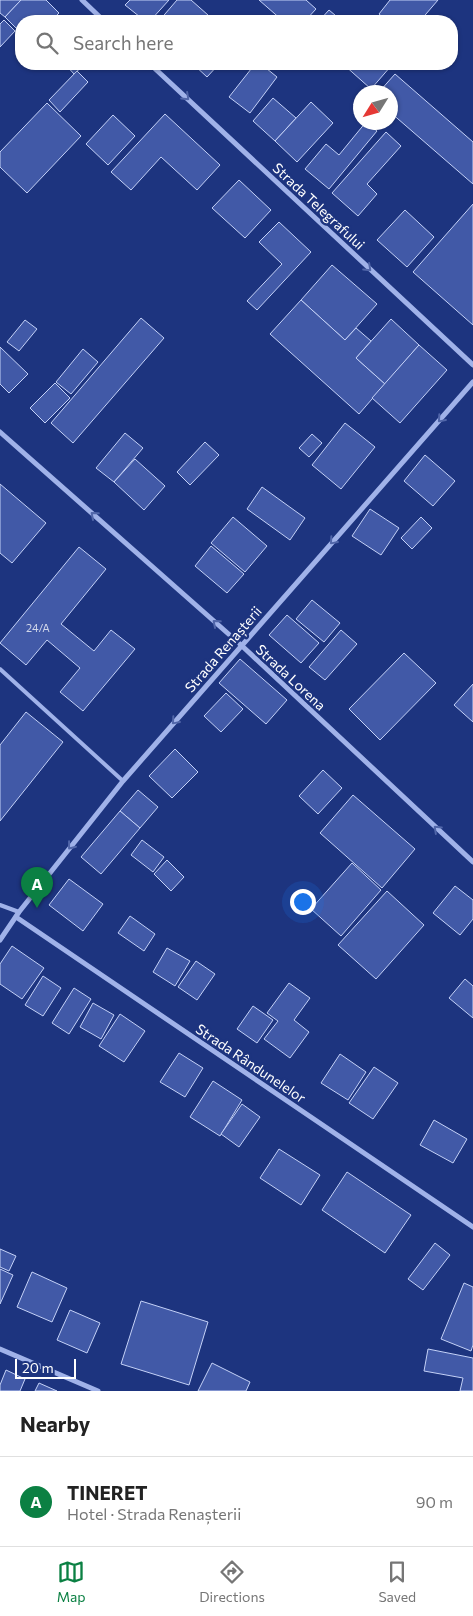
<!DOCTYPE html>
<meta charset="utf-8">
<style>
:root{--surface:#fff;--page:#f6f6f6;--text:#222;--muted:#767676;--line:#e0e0e0;--accent:#0b8043}
body{margin:0;font-family:Commissioner,sans-serif;background:var(--page);color:var(--text)}
.compass{position:absolute;left:353px;top:85px;width:45px;height:45px;border-radius:50%;background:var(--surface);box-shadow:0 1px 4px #0004;rotate:233deg}
.scale{position:absolute;left:15px;bottom:12px;width:61px;box-sizing:border-box;padding-left:5px;border:2px solid #fff;border-top:0;font-size:14px;line-height:18px;white-space:nowrap;color:#fff;-webkit-text-stroke:4px #1d347f;paint-order:stroke}
.you{position:absolute;left:302px;top:901px;width:18px;height:18px;margin:-12px;border:4px solid #fff;border-radius:50%;background:#1a73e8;box-shadow:0 0 0 8px #1a73e833}
.badge{display:grid;place-items:center;width:32px;height:32px;border-radius:50%;background:var(--accent);color:#fff;font-size:16px;font-weight:700}
.pin{position:absolute;translate:-50% -41px;filter:drop-shadow(0 1px 2px #0008)}
.pin::after{content:'';position:absolute;top:26px;width:18px;height:15px;background:inherit;clip-path:polygon(0 0,100% 0,50% 100%)}
.list{margin:0;padding:0;list-style:none}
h2{display:flex;justify-content:space-between;align-items:center;height:65px;margin:0;padding:0 20px;font-size:21px}
h2 small{font-size:16px;font-weight:400;color:var(--muted)}
.list li{display:grid;grid-template-columns:32px 1fr auto;gap:15px;align-items:center;box-sizing:border-box;height:90px;padding:0 20px;border-top:1px solid var(--line)}
.list b{display:block;font-size:19px;white-space:nowrap}
.list p{margin:0;font-size:16px;white-space:nowrap;color:var(--muted)}
.list em{font-size:16px;font-style:normal;color:var(--muted)}
.icon{flex:none;width:28px;height:28px;fill:none;stroke:currentColor;stroke-width:2;stroke-linecap:round;stroke-linejoin:round}
.map{position:relative;flex:none;width:473px;height:1391px;overflow:hidden}
.search{position:absolute;background:var(--surface);box-shadow:0 1px 4px #0004;left:15px;right:15px;top:15px;height:55px;display:flex;align-items:center;gap:12px;box-sizing:border-box;padding:0 18px;border-radius:20px;color:var(--muted);font-size:19px}
.sheet{height:155px;background:var(--surface)}
nav{display:flex;justify-content:space-around;align-items:center;box-sizing:border-box;height:70px;border-top:1px solid var(--line);background:var(--surface);font-size:14px;color:var(--muted)}
nav a{display:grid;justify-items:center;gap:2px}
nav .on{color:var(--accent)}
.map>svg:first-child{display:block}
</style>
<div class="map">
<svg width="473" height="1391" viewBox="0 0 473 1391">
<rect width="100%" height="100%" fill="#1d347f"/>
<!-- building -->
<g fill="#4159a7" stroke="#c4d1f7">
<polygon points="0,0 21,0 5,17 0,13"/>
<polygon points="21,0 46,0 59,13 51,21 21,21 21,33 5,17"/>
<polygon points="130,0 169,0 150,21 145,21 125,5"/>
<polygon points="177,0 191,0 208,15 202,21 159,21"/>
<polygon points="259,0 306,0 316,9 305,21 283,21"/>
<polygon points="390,0 438,0 420,21 387,21 379,14"/>
<polygon points="329,10 342,21 319,21"/>
<polygon points="4,20 15,31 0,47 0,24"/>
<polygon points="65,64 85,64 74,74"/>
<polygon points="193,64 219,64 207,77"/>
<polygon points="255,64 261,64 277,77 250,113 229,97"/>
<polygon points="343,64 388,64 391,66 371,89"/>
<polygon points="77,71 88,82 60,112 49,100"/>
<polygon points="395,74 473,142 473,184 390,112 390,92 379,92"/>
<polygon points="273,98 296,118 275,141 253,121"/>
<polygon points="311,102 333,123 297,162 275,141"/>
<polygon points="47,103 81,136 27,193 0,167 0,152"/>
<polygon points="165,114 220,165 197,190 161,157 131,190 111,172"/>
<polygon points="113,115 135,136 108,165 86,144"/>
<polygon points="366,122 377,131 329,189 305,169 326,144 339,155"/>
<polygon points="386,132 401,146 367,184 377,194 358,216 332,193"/>
<polygon points="239,180 271,210 245,238 212,208"/>
<polygon points="473,204 473,325 413,272"/>
<polygon points="405,210 434,237 407,267 377,240"/>
<polygon points="279,222 311,252 257,310 247,301 282,264 259,242"/>
<polygon points="332,265 377,304 345,340 301,300"/>
<polygon points="301,300 345,340 356,328 371,341 356,358 385,384 359,414 270,334"/>
<polygon points="141,318 164,338 73,443 51,423"/>
<polygon points="391,319 419,345 385,384 356,358"/>
<polygon points="25,320 37,329 19,351 7,342"/>
<polygon points="419,345 447,370 400,423 372,398"/>
<polygon points="0,347 28,374 9,393 0,384"/>
<polygon points="83,349 98,362 71,394 56,382"/>
<polygon points="55,383 70,398 45,423 30,408"/>
<polygon points="345,423 375,447 341,489 312,465"/>
<polygon points="125,433 143,448 114,482 96,468"/>
<polygon points="312,434 322,443 309,457 299,448"/>
<polygon points="205,442 219,455 190,485 177,472"/>
<polygon points="425,455 455,481 433,506 404,481"/>
<polygon points="135,459 165,486 144,510 114,482"/>
<polygon points="0,484 46,523 12,563 0,553"/>
<polygon points="262,487 305,518 290,540 247,509"/>
<polygon points="370,509 399,528 381,555 352,536"/>
<polygon points="233,517 267,546 245,572 211,543"/>
<polygon points="421,517 432,528 412,549 401,538"/>
<polygon points="211,546 244,574 227,593 195,566"/>
<polygon points="79,547 106,569 61,624 94,651 111,630 135,649 83,711 60,692 80,668 47,640 26,665 0,643"/>
<polygon points="312,600 340,623 324,642 296,619"/>
<polygon points="287,615 319,643 301,663 269,635"/>
<polygon points="341,630 357,644 325,680 309,667"/>
<polygon points="404,653 436,683 380,740 349,709"/>
<polygon points="240,659 287,700 266,724 219,683"/>
<polygon points="473,684 473,722 454,705"/>
<polygon points="226,693 243,709 221,732 204,716"/>
<polygon points="26,712 63,742 0,821 0,745"/>
<polygon points="175,749 198,772 172,798 149,776"/>
<polygon points="323,770 342,788 318,814 299,796"/>
<polygon points="138,790 158,807 140,828 120,811"/>
<polygon points="353,795 415,849 382,888 320,833"/>
<polygon points="120,811 140,828 101,874 81,857"/>
<polygon points="142,840 164,857 153,872 131,855"/>
<polygon points="167,860 184,877 171,891 154,874"/>
<polygon points="352,863 381,890 341,936 311,909"/>
<polygon points="69,879 103,904 83,931 49,905"/>
<polygon points="455,886 473,900 473,919 460,935 433,913"/>
<polygon points="387,891 424,925 376,979 338,945"/>
<polygon points="130,916 155,934 144,951 118,933"/>
<polygon points="12,946 44,968 22,999 0,984 0,964"/>
<polygon points="167,948 190,961 175,986 153,972"/>
<polygon points="196,961 215,974 197,1000 178,987"/>
<polygon points="43,976 61,988 43,1016 25,1005"/>
<polygon points="465,979 473,986 473,1018 449,998"/>
<polygon points="289,983 310,998 294,1020 309,1032 290,1058 264,1039 278,1021 267,1013"/>
<polygon points="74,988 91,999 69,1034 52,1023"/>
<polygon points="93,1003 114,1015 101,1039 80,1027"/>
<polygon points="253,1006 273,1020 257,1043 237,1029"/>
<polygon points="120,1014 145,1031 124,1062 99,1046"/>
<polygon points="179,1053 203,1068 185,1097 160,1082"/>
<polygon points="340,1054 366,1072 348,1100 321,1083"/>
<polygon points="374,1067 398,1083 373,1119 349,1103"/>
<polygon points="213,1081 242,1100 220,1136 190,1117"/>
<polygon points="242,1104 260,1117 239,1147 221,1134"/>
<polygon points="434,1120 467,1139 453,1163 420,1145"/>
<polygon points="279,1149 320,1175 301,1205 260,1178"/>
<polygon points="347,1172 411,1215 385,1253 322,1210"/>
<polygon points="435,1243 450,1255 423,1290 408,1279"/>
<polygon points="0,1249 16,1256 9,1271 0,1267"/>
<polygon points="0,1269 13,1275 0,1304"/>
<polygon points="32,1272 67,1288 52,1322 17,1307"/>
<polygon points="464,1283 473,1287 473,1345 471,1351 441,1339"/>
<polygon points="141,1301 208,1322 189,1385 121,1364"/>
<polygon points="70,1310 100,1323 87,1353 57,1340"/>
<polygon points="428,1349 473,1358 473,1391 460,1391 463,1378 424,1371"/>
<polygon points="212,1363 250,1382 246,1391 198,1391"/>
<polygon points="6,1370 25,1379 20,1391 0,1391 0,1385"/>
<polygon points="39,1383 57,1391 35,1391"/>
</g>
<g fill="none" stroke-linecap="round" stroke-linejoin="round">
<!-- lane -->
<g stroke="#a0b2e9" stroke-width="4">
<polyline points="0,669 123,781"/>
<polyline points="0,905 19,912"/>
</g>
<!-- street -->
<g stroke="#a0b2e9" stroke-width="5">
<polyline points="82,0 104,21"/>
<polyline points="150,64 473,365"/>
<polyline points="0,432 241,645 473,862"/>
<polyline points="16,917 473,1227"/>
<polyline points="0,940 19,912 123,781 473,382"/>
<polyline points="0,1349 98,1391"/>
</g>
</g>
<!-- one-way arrows -->
<defs><path id="oneway-chevron" d="M-2-3.5L2.5 0L-2 3.5" fill="none" stroke-width="1.6" stroke-linecap="round" stroke-linejoin="round" transform="scale(1.25)"/></defs>
<g stroke="#5166a9">
<use href="#oneway-chevron" transform="translate(186 97) rotate(43)"/>
<use href="#oneway-chevron" transform="translate(368 268) rotate(43)"/>
<use href="#oneway-chevron" transform="translate(441 419) rotate(131)"/>
<use href="#oneway-chevron" transform="translate(94 515) rotate(-139)"/>
<use href="#oneway-chevron" transform="translate(333 541) rotate(131)"/>
<use href="#oneway-chevron" transform="translate(216 623) rotate(-139)"/>
<use href="#oneway-chevron" transform="translate(175 721) rotate(131)"/>
<use href="#oneway-chevron" transform="translate(437 829) rotate(-137)"/>
<use href="#oneway-chevron" transform="translate(71 846) rotate(128)"/>
</g>
<g text-anchor="middle" dominant-baseline="central" stroke-width="5" stroke-linejoin="round" paint-order="stroke">
<!-- number labels -->
<g font-size="11" fill="#d0d6e9">
<text x="38" y="627">24/A</text>
</g>
<!-- street labels -->
<g font-size="14" fill="#fff" stroke="#1d347f">
<text transform="translate(319 206) rotate(43)">Strada Telegrafului</text>
<text transform="translate(223 649) rotate(-49)">Strada Renașterii</text>
<text transform="translate(291 677) rotate(43)">Strada Lorena</text>
<text transform="translate(251 1063) rotate(34)">Strada Rândunelelor</text>
</g>
</g>
</svg>
<svg class="compass" viewBox="-18 -18 36 36"><path d="M0-13l5 13h-10z" fill="#e53935"/><path d="M0 13l5-13h-10z" fill="#767676"/></svg>
<div class="scale">20 m</div>
<div class="you"></div>
<div class="pin badge" style="left:37px;top:908px">A</div>
<div class="search"><svg class="icon" aria-label="search" viewBox="0 0 24 24"><circle cx="10" cy="10" r="6"/><path d="M15 15l6 6"/></svg>Search here</div>
</div>
<section class="sheet">
<h2>Nearby<small></small></h2>
<ul class="list">
<li><span class="badge">A</span><div><b>TINERET</b><p>Hotel · Strada Renașterii</p></div><em>90 m</em></li>
</ul>
</section>
<nav>
<a class="on"><svg class="icon" aria-label="map" viewBox="0 0 24 24"><path d="M3 6l6-2 6 2 6-2v14l-6 2-6-2-6 2zM9 4v14M15 6v14"/></svg>Map</a>
<a><svg class="icon" aria-label="directions" viewBox="0 0 24 24"><path d="M12 3l9 9-9 9-9-9zM9 14v-3h6M13 9l2 2-2 2"/></svg>Directions</a>
<a><svg class="icon" aria-label="saved" viewBox="0 0 24 24"><path d="M7 4h10v16l-5-4-5 4z"/></svg>Saved</a>
</nav>
